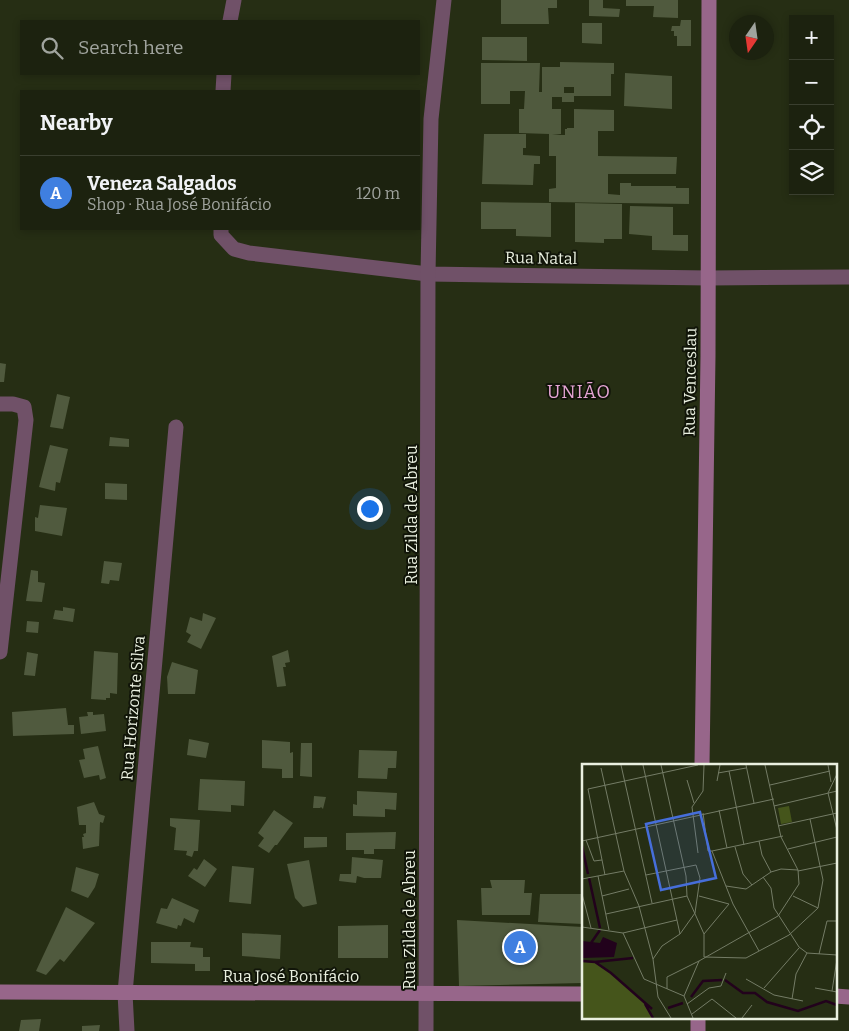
<!DOCTYPE html>
<meta charset="utf-8">
<style>
:root{--surface:#1c220f;--page:#292f1d;--text:#f1f3f6;--muted:#a0a49e;--line:#3a3f2f;--accent:#bca0f2}
body{margin:0;font-family:Bitter,serif;background:var(--page);color:var(--text)}
.controls{position:absolute;right:15px;top:15px;display:grid;overflow:hidden;border-radius:0px;box-shadow:0 2px 8px #0003}
.controls button{width:45px;height:45px;display:grid;place-items:center;padding:0;border:0;border-bottom:1px solid var(--line);background:var(--surface);color:var(--text);font:25px sans-serif}
.compass{position:absolute;left:729px;top:15px;width:45px;height:45px;border-radius:50%;background:var(--surface);box-shadow:0 2px 8px #0003;rotate:193deg}
.you{position:absolute;left:369px;top:508px;width:18px;height:18px;margin:-12px;border:4px solid #fff;border-radius:50%;background:#1a73e8;box-shadow:0 0 0 8px #1a73e833}
.badge{display:grid;place-items:center;width:32px;height:32px;border-radius:50%;background:var(--accent);color:#fff;font-size:16px;font-weight:700}
.pin{position:absolute;translate:-50% -50%;border:2px solid #fff;box-shadow:0 1px 5px #0006}
.list{margin:0;padding:0;list-style:none}
h2{display:flex;justify-content:space-between;align-items:center;height:65px;margin:0;padding:0 20px;font-size:21px}
h2 small{font-size:16px;font-weight:400;color:var(--muted)}
.list li{display:grid;grid-template-columns:32px 1fr auto;gap:15px;align-items:center;box-sizing:border-box;height:75px;padding:0 20px;border-top:1px solid var(--line)}
.list b{display:block;font-size:19px;white-space:nowrap}
.list p{margin:0;font-size:16px;white-space:nowrap;color:var(--muted)}
.list em{font-size:16px;font-style:normal;color:var(--muted)}
.icon{flex:none;width:28px;height:28px;fill:none;stroke:currentColor;stroke-width:2;stroke-linecap:round;stroke-linejoin:round}
.map{position:relative;flex:none;width:849px;height:1031px;overflow:hidden}
.search{position:absolute;background:var(--surface);box-shadow:0 2px 8px #0003;left:20px;top:20px;width:400px;height:55px;display:flex;align-items:center;gap:12px;box-sizing:border-box;padding:0 18px;border-radius:0px;color:var(--muted);font-size:19px}
.panel{position:absolute;background:var(--surface);box-shadow:0 2px 8px #0003;left:20px;top:90px;width:400px;height:140px;border-radius:0px}
.map>svg:first-child{display:block}
</style>
<div class="map">
<svg width="849" height="1031" viewBox="0 0 849 1031">
<rect width="100%" height="100%" fill="#262e14"/>
<!-- building -->
<g fill="#505a3e" fill-rule="evenodd">
<polygon points="501,0 557,0 557,8 548,8 549,24 501,24"/>
<polygon points="589,0 603,0 603,8 620,9 619,17 589,16"/>
<polygon points="626,0 678,0 678,18 653,17 654,6 626,6"/>
<polygon points="681,20 691,20 691,46 677,46 677,36 674,36 674,31 671,31 672,26 680,26"/>
<polygon points="582,23 602,23 602,44 582,43"/>
<polygon points="482,37 527,37 527,61 482,60"/>
<path d="M560,62L614,63V74H611V96H574V102H562V97H552V109H561V134L552,135H565V129H567V128H574V109L614,110V131H598V156L677,157L676,174H608V194L620,195V183H631V186H676V188H689V204L549,202V189L556,188V156H549V134L519,133V109H524L525,91H510V104H481V63H540L539,92H542V67H560ZM564,87H574V93H564Z"/>
<polygon points="625,73 672,76 672,109 624,106"/>
<polygon points="484,134 526,134 526,148 523,148 523,155 540,156 540,164 534,164 533,185 482,184"/>
<polygon points="481,202 551,203 551,237 516,236 516,229 481,229"/>
<polygon points="575,203 622,204 622,239 604,239 604,243 575,242"/>
<polygon points="630,206 673,207 673,235 688,235 688,251 652,250 652,236 629,234"/>
<polygon points="0,363 6,364 4,382 0,382"/>
<polygon points="57,394 70,397 63,429 50,427"/>
<polygon points="110,437 129,439 129,447 109,446"/>
<polygon points="50,445 68,449 60,483 56,482 55,491 39,487"/>
<polygon points="105,483 127,484 127,500 105,499"/>
<polygon points="40,505 67,508 62,536 35,531 35,517 38,518"/>
<polygon points="104,561 122,563 119,581 110,580 109,584 101,583"/>
<polygon points="31,570 38,571 38,582 45,583 42,602 26,601"/>
<polygon points="63,607 75,609 73,622 53,619 55,610 63,611"/>
<polygon points="203,613 216,618 201,649 187,642 191,635 186,632 190,617 202,621"/>
<polygon points="27,621 39,622 38,633 26,632"/>
<polygon points="288,650 290,662 285,663 286,667 283,667 286,686 277,687 272,656"/>
<polygon points="94,651 118,653 117,694 110,693 110,698 106,698 106,700 91,699"/>
<polygon points="27,652 38,654 35,676 24,675"/>
<polygon points="172,662 198,670 195,694 168,694 167,677"/>
<polygon points="66,708 68,725 74,725 74,734 13,736 12,712"/>
<polygon points="87,712 93,712 93,715 104,714 106,731 81,734 79,717 88,716"/>
<polygon points="189,739 209,743 206,758 187,755"/>
<polygon points="262,740 290,742 290,753 293,752 293,778 282,778 282,769 262,768"/>
<polygon points="301,743 312,743 312,777 300,776"/>
<polygon points="98,746 106,778 100,780 99,775 84,778 79,760 85,759 83,749"/>
<polygon points="359,750 397,751 396,768 388,768 387,779 358,778"/>
<polygon points="200,779 245,781 244,806 231,805 231,812 198,810"/>
<polygon points="357,791 397,793 396,810 385,809 385,817 353,816 353,804 357,805"/>
<polygon points="314,796 326,797 323,809 321,807 320,808 313,808"/>
<polygon points="94,802 99,814 105,816 103,823 100,822 99,846 83,849 82,837 84,837 83,834 86,833 86,825 79,825 77,807"/>
<polygon points="274,810 293,823 277,845 275,845 269,853 258,846 264,838 258,833"/>
<polygon points="170,818 200,820 198,851 194,851 192,857 186,855 187,851 174,850 176,828 170,826"/>
<polygon points="396,832 395,849 374,849 374,854 364,854 364,850 346,850 346,833"/>
<polygon points="304,837 327,837 327,847 304,848"/>
<polygon points="352,857 383,860 381,878 364,878 357,876 356,883 339,881 340,874 351,874"/>
<polygon points="204,859 217,869 205,887 188,876 194,868 197,870"/>
<polygon points="309,860 317,904 303,907 295,898 287,864"/>
<polygon points="232,866 254,868 251,904 229,902"/>
<polygon points="76,867 99,874 95,887 88,898 71,891"/>
<polygon points="490,880 525,880 524,893 532,893 530,915 482,915 481,888 492,888"/>
<polygon points="540,894 583,894 583,924 538,922"/>
<polygon points="172,898 199,910 194,923 184,918 181,926 178,925 177,929 156,923 161,908 167,909"/>
<polygon points="66,907 95,923 64,962 60,959 46,975 36,971"/>
<polygon points="457,920 583,927 582,983 459,986"/>
<polygon points="388,925 388,958 338,958 338,926"/>
<polygon points="242,933 281,935 280,959 242,956"/>
<polygon points="151,942 191,942 190,947 203,948 203,957 210,957 210,971 195,971 195,964 151,963"/>
<polygon points="41,1019 39,1031 19,1031 21,1020"/>
<polygon points="100,1025 99,1031 82,1031 82,1026"/>
</g>
<g fill="none" stroke-linecap="round" stroke-linejoin="round">
<!-- street -->
<g stroke="#705168" stroke-width="15">
<polyline points="230,21 234,0"/>
<polyline points="223,91 224,74"/>
<polyline points="221,229 221,235 234,249 249,253 428,274 709,278 849,277"/>
<polyline points="0,404 13,404 24,407 26,420 0,652"/>
<polyline points="127,1031 125,993 176,427"/>
<polyline points="426,1031 428,274 431,119 444,0"/>
</g>
<!-- secondary -->
<g stroke="#97668a" stroke-width="15">
<polyline points="702,765 708,356 709,0"/>
<polyline points="0,992 583,994"/>
<polyline points="835,996 849,997"/>
<polyline points="698,1017 698,1031"/>
</g>
</g>
<g text-anchor="middle" dominant-baseline="central" stroke-width="4" stroke-linejoin="round" paint-order="stroke">
<!-- street labels -->
<g font-size="16" fill="#eaf0e0" stroke="#111509">
<text transform="translate(541 258) rotate(1)">Rua Natal</text>
<text transform="translate(690 382) rotate(-89)">Rua Venceslau</text>
<text transform="translate(411 515) rotate(-90)">Rua Zilda de Abreu</text>
<text transform="translate(133 708) rotate(-85)">Rua Horizonte Silva</text>
<text transform="translate(409 920) rotate(-90)">Rua Zilda de Abreu</text>
<text x="291" y="976">Rua José Bonifácio</text>
</g>
<!-- neighbourhood labels -->
<g font-size="18" letter-spacing="1" fill="#e7a5d6" stroke="#111509">
<text x="579" y="392">UNIÃO</text>
</g>
</g>
<!-- overview -->
<g transform="translate(582 764)">
<rect width="255" height="255" fill="#262e14"/>
<path d="M207,42L210,58L199,60L196,44ZM0,197L13,198L29,209L62,239L71,254H0Z" fill="#45551b"/>
<path d="M21,173L35,179L32,193L0,194V177L18,179Z" fill="#22021c"/>
<path fill="none" stroke="#22021c" stroke-width="2.5" d="M0,82L6,110M7,114L18,164M9,179L18,166M0,197L13,198L29,209L70,245M13,198L51,194M143,216L161,229H173L185,238L216,247L244,237L255,241M109,233L121,217L140,216M63,240L71,254M86,244L101,239"/>
<path fill="none" stroke="#747c66" stroke-width="1" d="M39,1L70,139M61,1L98,170M79,1L104,112L105,132L122,170V193L164,194L207,171L236,144L241,116L228,55M164,1L172,39M246,1L249,18M19,4L42,107L57,142L71,195L76,233L89,254M147,7L162,81M136,9L164,4M255,10L246,29L255,66M105,16L112,39M135,17L138,1M188,21L248,7M192,42L255,27M137,46L145,84M121,49L126,87H130M196,62L255,49M4,76L12,97L20,96M0,77L192,35M177,77L180,91L189,108M153,83L161,110L170,121M206,85L255,73M130,87L151,140L177,187M130,87L201,72M116,89L110,43L121,27L122,1M216,107L255,99M23,111L6,25L116,1M64,111L114,101L118,114L113,149L98,170L80,182L71,195M16,112L27,166M181,113L189,124L192,144L217,183L225,189L255,191M0,115L42,107M144,122L164,125L189,108L199,105L216,106M0,130L9,164M20,132L47,125M117,132L147,140M211,132L236,144M24,150L105,132M0,163L41,169L62,215L102,232M41,169L95,156M122,170L147,140M237,190L245,157H255M164,215L192,231L221,237M182,224L217,184M233,224L255,228M85,225V213L117,197M250,227L255,195M210,235L214,210L225,189M105,240L127,224L139,222L144,209M110,250L130,235L154,254M111,254L102,232L117,197L196,152L217,120L216,106L199,73L183,1M160,254L170,241"/>
<path fill="#466eda" fill-opacity="0.15" stroke="#466eda" stroke-width="2.5" d="M118,48L134,114L79,126L64,60Z"/>
<rect width="255" height="255" fill="none" stroke="#eaf0e0" stroke-width="2.5"/>
</g>
</svg>
<div class="controls">
<button>+</button>
<button>−</button>
<button><svg class="icon" aria-label="locate" viewBox="0 0 24 24"><circle cx="12" cy="12" r="6"/><path d="M12 2v4M12 18v4M2 12h4M18 12h4"/></svg></button>
<button><svg class="icon" aria-label="layers" viewBox="0 0 24 24"><path d="M12 4l9 5-9 5-9-5zM3 14l9 5 9-5"/></svg></button>
</div>
<svg class="compass" viewBox="-18 -18 36 36"><path d="M0-13l5 13h-10z" fill="#e53935"/><path d="M0 13l5-13h-10z" fill="#a0a49e"/></svg>
<div class="you"></div>
<div class="pin badge" style="left:520px;top:947px;background:#3f7fe0">A</div>
<div class="search"><svg class="icon" aria-label="search" viewBox="0 0 24 24"><circle cx="10" cy="10" r="6"/><path d="M15 15l6 6"/></svg>Search here</div>
<section class="panel">
<h2>Nearby<small></small></h2>
<ul class="list">
<li><span class="badge" style="background:#3f7fe0">A</span><div><b>Veneza Salgados</b><p>Shop · Rua José Bonifácio</p></div><em>120 m</em></li>
</ul>
</section>
</div>
